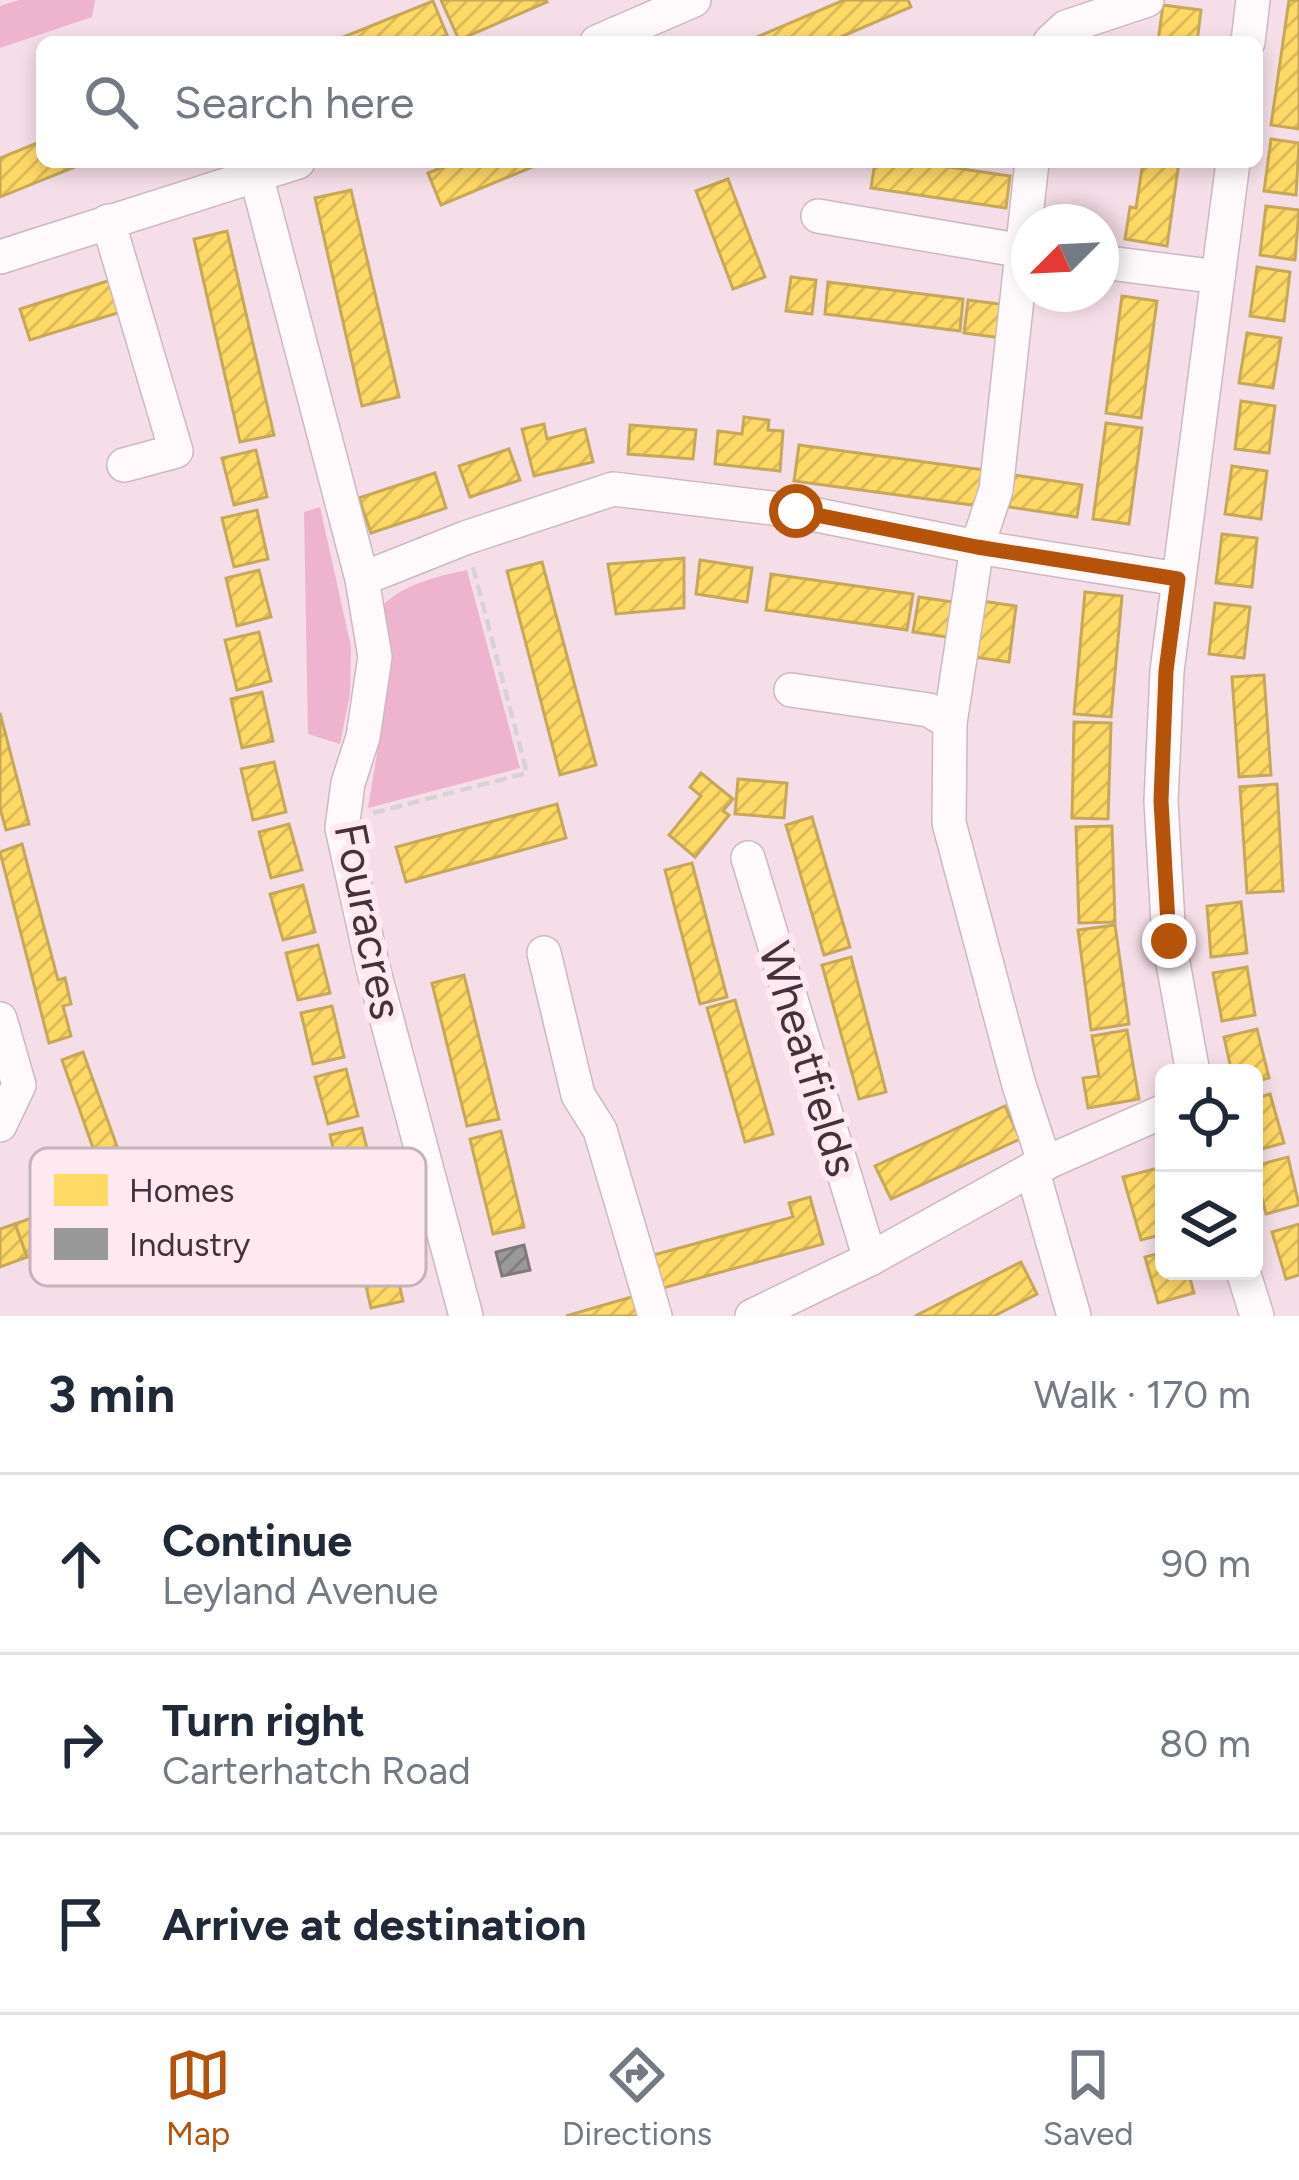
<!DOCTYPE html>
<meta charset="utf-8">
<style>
:root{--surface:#fff;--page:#f2f2f3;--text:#1f2937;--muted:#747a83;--line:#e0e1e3;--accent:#b45309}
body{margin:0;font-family:Figtree,sans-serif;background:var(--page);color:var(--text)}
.controls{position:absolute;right:36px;bottom:36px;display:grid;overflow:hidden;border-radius:18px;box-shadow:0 6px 18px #0003}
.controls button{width:108px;height:108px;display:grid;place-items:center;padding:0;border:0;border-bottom:3px solid var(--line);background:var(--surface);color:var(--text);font:60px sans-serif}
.compass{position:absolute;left:1011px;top:204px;width:108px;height:108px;border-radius:50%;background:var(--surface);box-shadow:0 6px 18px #0003;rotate:246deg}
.stop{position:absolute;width:36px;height:36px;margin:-27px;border:9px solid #b45309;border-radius:50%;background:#fff}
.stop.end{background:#b45309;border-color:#fff;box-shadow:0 3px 12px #0008}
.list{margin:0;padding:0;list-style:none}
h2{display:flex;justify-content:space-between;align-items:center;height:156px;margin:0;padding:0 48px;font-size:51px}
h2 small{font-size:39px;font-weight:400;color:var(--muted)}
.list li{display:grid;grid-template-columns:78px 1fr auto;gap:36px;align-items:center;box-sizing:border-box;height:180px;padding:0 48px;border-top:3px solid var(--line)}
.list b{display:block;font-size:45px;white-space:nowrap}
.list p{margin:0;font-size:39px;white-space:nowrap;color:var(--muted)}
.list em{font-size:39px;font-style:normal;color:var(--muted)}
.icon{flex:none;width:66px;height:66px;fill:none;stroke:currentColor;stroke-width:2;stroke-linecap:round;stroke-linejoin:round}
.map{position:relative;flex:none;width:1299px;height:1316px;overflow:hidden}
.search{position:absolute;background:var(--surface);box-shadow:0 6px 18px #0003;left:36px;right:36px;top:36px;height:132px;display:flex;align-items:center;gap:30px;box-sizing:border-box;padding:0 42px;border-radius:18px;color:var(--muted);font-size:45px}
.sheet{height:696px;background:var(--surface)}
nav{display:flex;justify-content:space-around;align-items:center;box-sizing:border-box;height:168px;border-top:3px solid var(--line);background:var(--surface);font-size:33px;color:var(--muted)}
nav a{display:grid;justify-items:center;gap:6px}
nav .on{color:var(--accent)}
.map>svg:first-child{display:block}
</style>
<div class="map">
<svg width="1299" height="1316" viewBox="0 0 1299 1316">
<defs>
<pattern id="homes-hatch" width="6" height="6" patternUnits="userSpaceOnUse" patternTransform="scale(3)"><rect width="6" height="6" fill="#ffd966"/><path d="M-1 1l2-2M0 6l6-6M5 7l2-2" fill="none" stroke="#dcbb59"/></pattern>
<pattern id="industry-hatch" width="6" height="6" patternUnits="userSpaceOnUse" patternTransform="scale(3)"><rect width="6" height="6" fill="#999"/><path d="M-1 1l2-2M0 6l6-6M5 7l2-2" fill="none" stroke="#7f7d7e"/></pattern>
</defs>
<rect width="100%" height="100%" fill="#f5dee7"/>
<!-- green -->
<g fill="#eeb4cd">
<polygon points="19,0 95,0 92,17 0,48 0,6"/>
<polygon points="320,507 351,647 350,694 340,744 308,734 304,512"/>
<path d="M467,570L520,768L368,808C379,740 393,675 383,605C404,584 438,576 467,570Z"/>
</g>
<!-- homes -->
<g fill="url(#homes-hatch)" stroke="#c7a758" stroke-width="3">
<polygon points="441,0 546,0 547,2 459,40"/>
<polygon points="844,0 908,0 911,7 829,42 760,42 757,37"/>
<polygon points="1289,0 1299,0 1299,129 1271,125"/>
<polygon points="433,1 447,35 429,42 331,42"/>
<polygon points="1163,5 1201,10 1197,42 1158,42"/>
<polygon points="1271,139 1299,143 1296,195 1264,191"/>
<polygon points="42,141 42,162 87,162 0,197 0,158"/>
<polygon points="455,162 544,162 441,205 428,173"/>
<polygon points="875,162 915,162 1010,176 1006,208 871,188"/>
<polygon points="1143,162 1179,162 1167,246 1125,239 1130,207 1136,208"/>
<polygon points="728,179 765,277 733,289 696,191"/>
<polygon points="351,190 399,397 362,406 315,198"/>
<polygon points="1266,206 1299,210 1295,260 1260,255"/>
<polygon points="227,231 274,435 240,442 194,239"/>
<polygon points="1257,267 1290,272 1284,321 1250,316"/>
<polygon points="791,277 816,280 812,314 786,311"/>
<polygon points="114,279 124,311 30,340 20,309"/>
<polygon points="828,282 963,299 960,331 825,314"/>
<polygon points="1122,296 1157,301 1141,418 1106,413"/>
<polygon points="968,300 1015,306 1010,339 964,333"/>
<polygon points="1247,333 1281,338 1273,388 1239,383"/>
<polygon points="1241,401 1275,406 1269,453 1235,449"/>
<polygon points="744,417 769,420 768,430 783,431 780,471 715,464 718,431 742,434"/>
<polygon points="1106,423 1142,428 1129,524 1093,519"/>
<polygon points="544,424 547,439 585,429 593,462 534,476 522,429"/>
<polygon points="630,425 696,430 693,459 628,454"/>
<polygon points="799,445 992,471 987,507 794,481"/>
<polygon points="509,449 520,480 470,497 459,466"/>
<polygon points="256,450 267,497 234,505 222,458"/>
<polygon points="1232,466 1267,471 1261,519 1225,514"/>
<polygon points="435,473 446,508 371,533 359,498"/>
<polygon points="1014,475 1082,485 1077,517 1009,507"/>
<polygon points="257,510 268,559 234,567 222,518"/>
<polygon points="1222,534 1257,538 1252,587 1216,583"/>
<polygon points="684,558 684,608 616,614 608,564"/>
<polygon points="700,560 752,568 747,602 696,594"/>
<polygon points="542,562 596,765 560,775 507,571"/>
<polygon points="259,570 271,617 237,626 226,578"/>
<polygon points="771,574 913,594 907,630 766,610"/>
<polygon points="1085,592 1122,596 1111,717 1074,714"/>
<polygon points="919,597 966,604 961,639 913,632"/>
<polygon points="982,601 1016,606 1009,662 974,657"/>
<polygon points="1215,603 1250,607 1244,658 1209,654"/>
<polygon points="259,632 271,681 237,690 225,640"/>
<polygon points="1264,675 1271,775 1239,777 1232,677"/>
<polygon points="262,692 273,741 242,748 231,699"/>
<polygon points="0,713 29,824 6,830 0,808"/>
<polygon points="1074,722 1111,723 1108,819 1072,818"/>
<polygon points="274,762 286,812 253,820 241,769"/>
<polygon points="701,773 733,799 723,811 729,815 695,857 669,835 701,796 690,787"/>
<polygon points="738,779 787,783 784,818 735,814"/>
<polygon points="1277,784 1283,891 1247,893 1240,787"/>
<polygon points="557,804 566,838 406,882 396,847"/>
<polygon points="812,817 850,947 824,955 786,825"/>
<polygon points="289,824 302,870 271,878 259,832"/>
<polygon points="1112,826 1115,922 1079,923 1076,827"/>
<polygon points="22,844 58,980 65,978 71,1004 63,1006 71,1036 49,1043 0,852"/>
<polygon points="692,863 727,997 700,1004 665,870"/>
<polygon points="303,885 315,932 283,940 270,894"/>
<polygon points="1241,902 1247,953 1211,957 1207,906"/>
<polygon points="1115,925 1129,1024 1091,1030 1078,930"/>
<polygon points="318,945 330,993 298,1000 286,953"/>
<polygon points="851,957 886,1092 859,1099 822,965"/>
<polygon points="1247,967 1255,1015 1222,1021 1213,973"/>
<polygon points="464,975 499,1119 467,1126 432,983"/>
<polygon points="735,1000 773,1134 745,1142 707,1008"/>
<polygon points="332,1006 344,1057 313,1064 301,1013"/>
<polygon points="1257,1029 1269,1078 1254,1082 1254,1073 1232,1073 1224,1037"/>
<polygon points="1127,1030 1139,1099 1088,1108 1083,1078 1099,1076 1092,1036"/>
<polygon points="83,1052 127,1174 105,1182 62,1060"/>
<polygon points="346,1069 358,1116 328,1124 315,1077"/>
<polygon points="1270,1094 1284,1143 1254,1151 1254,1099"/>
<polygon points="1005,1106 1020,1139 891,1199 875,1166"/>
<polygon points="362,1128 374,1178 342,1185 330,1135"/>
<polygon points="501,1131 524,1227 493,1234 470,1139"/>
<polygon points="1288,1157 1299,1205 1266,1214 1254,1166"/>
<polygon points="1158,1168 1164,1190 1164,1234 1141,1240 1123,1177"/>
<polygon points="96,1195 108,1229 27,1257 15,1224"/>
<polygon points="810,1197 823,1244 656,1290 646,1257 793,1217 789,1203"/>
<polygon points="15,1224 27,1257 0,1267 0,1229"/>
<polygon points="1299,1224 1299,1275 1286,1279 1272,1232"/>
<polygon points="392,1252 403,1301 371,1308 360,1259"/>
<polygon points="1164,1252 1164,1271 1188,1271 1194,1293 1158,1303 1145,1257"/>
<polygon points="1021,1262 1037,1294 994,1316 915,1316"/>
<polygon points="638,1295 644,1316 566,1316"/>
</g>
<!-- industry -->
<polygon fill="url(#industry-hatch)" stroke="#807a7c" stroke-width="3" points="524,1245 530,1270 502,1276 496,1252"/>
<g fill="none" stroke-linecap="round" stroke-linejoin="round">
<!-- minor casing -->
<g stroke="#ccb9c0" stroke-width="36">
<g id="minor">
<polyline points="597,42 694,0"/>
<polyline points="1050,42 1066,27 1147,0"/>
<polyline points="1248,42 1253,0"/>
<polyline points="1032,162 996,490 977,547 950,723 949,823 1019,1085 1045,1164"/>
<polyline points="256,175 362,579 375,657 363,737 348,783 342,828 373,968 466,1316"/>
<polyline points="818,216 1029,252"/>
<polyline points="108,221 176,451 124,465"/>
<polyline points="0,257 298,162"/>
<polyline points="1101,262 1218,277"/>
<polyline points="362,579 465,538 613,489 797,511 977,547 1178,579"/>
<polyline points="791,690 929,710 950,723"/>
<polyline points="748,858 870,1259"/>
<polyline points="544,953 578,1095 600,1130 655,1316"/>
<polyline points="0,1019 19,1085 0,1125"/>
<polyline points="1193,1073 1169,941 1161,801 1167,671 1233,162"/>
<polyline points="1032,1169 1074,1316"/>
<polyline points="1243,1271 1257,1316"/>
<polyline points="752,1316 870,1259 1032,1169 1164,1111"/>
</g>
</g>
<!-- path -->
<polyline stroke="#d9d2d5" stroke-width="4.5" stroke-dasharray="12 6" stroke-linecap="butt" points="373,813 527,773 473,567"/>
<!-- minor -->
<use href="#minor" stroke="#fefafb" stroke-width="33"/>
</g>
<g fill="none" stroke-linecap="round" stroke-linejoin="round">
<!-- route -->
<polyline stroke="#b45309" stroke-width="15" points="796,511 977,547 1178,579 1166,671 1161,801 1169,941"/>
</g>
<g text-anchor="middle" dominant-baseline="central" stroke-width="12" stroke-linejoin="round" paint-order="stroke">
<!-- street labels -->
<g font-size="45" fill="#453139" stroke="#fee9f1">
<text transform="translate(369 921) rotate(79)">Fouracres</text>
<text transform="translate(809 1059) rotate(73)">Wheatfields</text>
</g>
</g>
<!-- legend -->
<rect x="30" y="1148" width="396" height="138" rx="18" fill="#fee9f1" stroke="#c6b2ba" stroke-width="3"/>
<rect x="54" y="1174" width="54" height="32" fill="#ffd966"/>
<rect x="54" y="1228" width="54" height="32" fill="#999"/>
<g font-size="33" fill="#453139">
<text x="129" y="1202">Homes</text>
<text x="129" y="1256">Industry</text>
</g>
</svg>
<div class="controls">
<button><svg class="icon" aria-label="locate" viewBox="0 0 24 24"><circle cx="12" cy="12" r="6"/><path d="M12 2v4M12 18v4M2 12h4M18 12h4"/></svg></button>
<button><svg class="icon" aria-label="layers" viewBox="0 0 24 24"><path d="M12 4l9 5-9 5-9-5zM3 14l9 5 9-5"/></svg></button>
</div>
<svg class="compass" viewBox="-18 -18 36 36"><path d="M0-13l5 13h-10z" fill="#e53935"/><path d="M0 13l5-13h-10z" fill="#747a83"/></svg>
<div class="stop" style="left:796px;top:511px"></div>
<div class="stop end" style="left:1169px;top:941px"></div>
<div class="search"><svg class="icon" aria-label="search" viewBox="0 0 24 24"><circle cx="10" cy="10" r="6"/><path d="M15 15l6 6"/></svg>Search here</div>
</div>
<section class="sheet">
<h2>3 min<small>Walk · 170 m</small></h2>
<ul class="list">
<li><svg class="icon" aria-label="ahead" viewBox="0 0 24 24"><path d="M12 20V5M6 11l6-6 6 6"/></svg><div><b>Continue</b><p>Leyland Avenue</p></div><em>90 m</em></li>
<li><svg class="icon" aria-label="right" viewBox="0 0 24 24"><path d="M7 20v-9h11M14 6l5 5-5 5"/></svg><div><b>Turn right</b><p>Carterhatch Road</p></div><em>80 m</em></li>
<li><svg class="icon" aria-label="arrive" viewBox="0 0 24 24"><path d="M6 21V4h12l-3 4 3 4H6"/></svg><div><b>Arrive at destination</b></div></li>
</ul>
</section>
<nav>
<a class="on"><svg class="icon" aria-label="map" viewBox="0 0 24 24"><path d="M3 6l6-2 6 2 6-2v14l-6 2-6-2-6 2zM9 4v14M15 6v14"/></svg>Map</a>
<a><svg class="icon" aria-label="directions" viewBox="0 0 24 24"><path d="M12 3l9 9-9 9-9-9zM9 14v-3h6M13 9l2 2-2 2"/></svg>Directions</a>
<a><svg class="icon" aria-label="saved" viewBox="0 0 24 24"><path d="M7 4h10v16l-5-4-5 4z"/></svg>Saved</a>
</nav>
